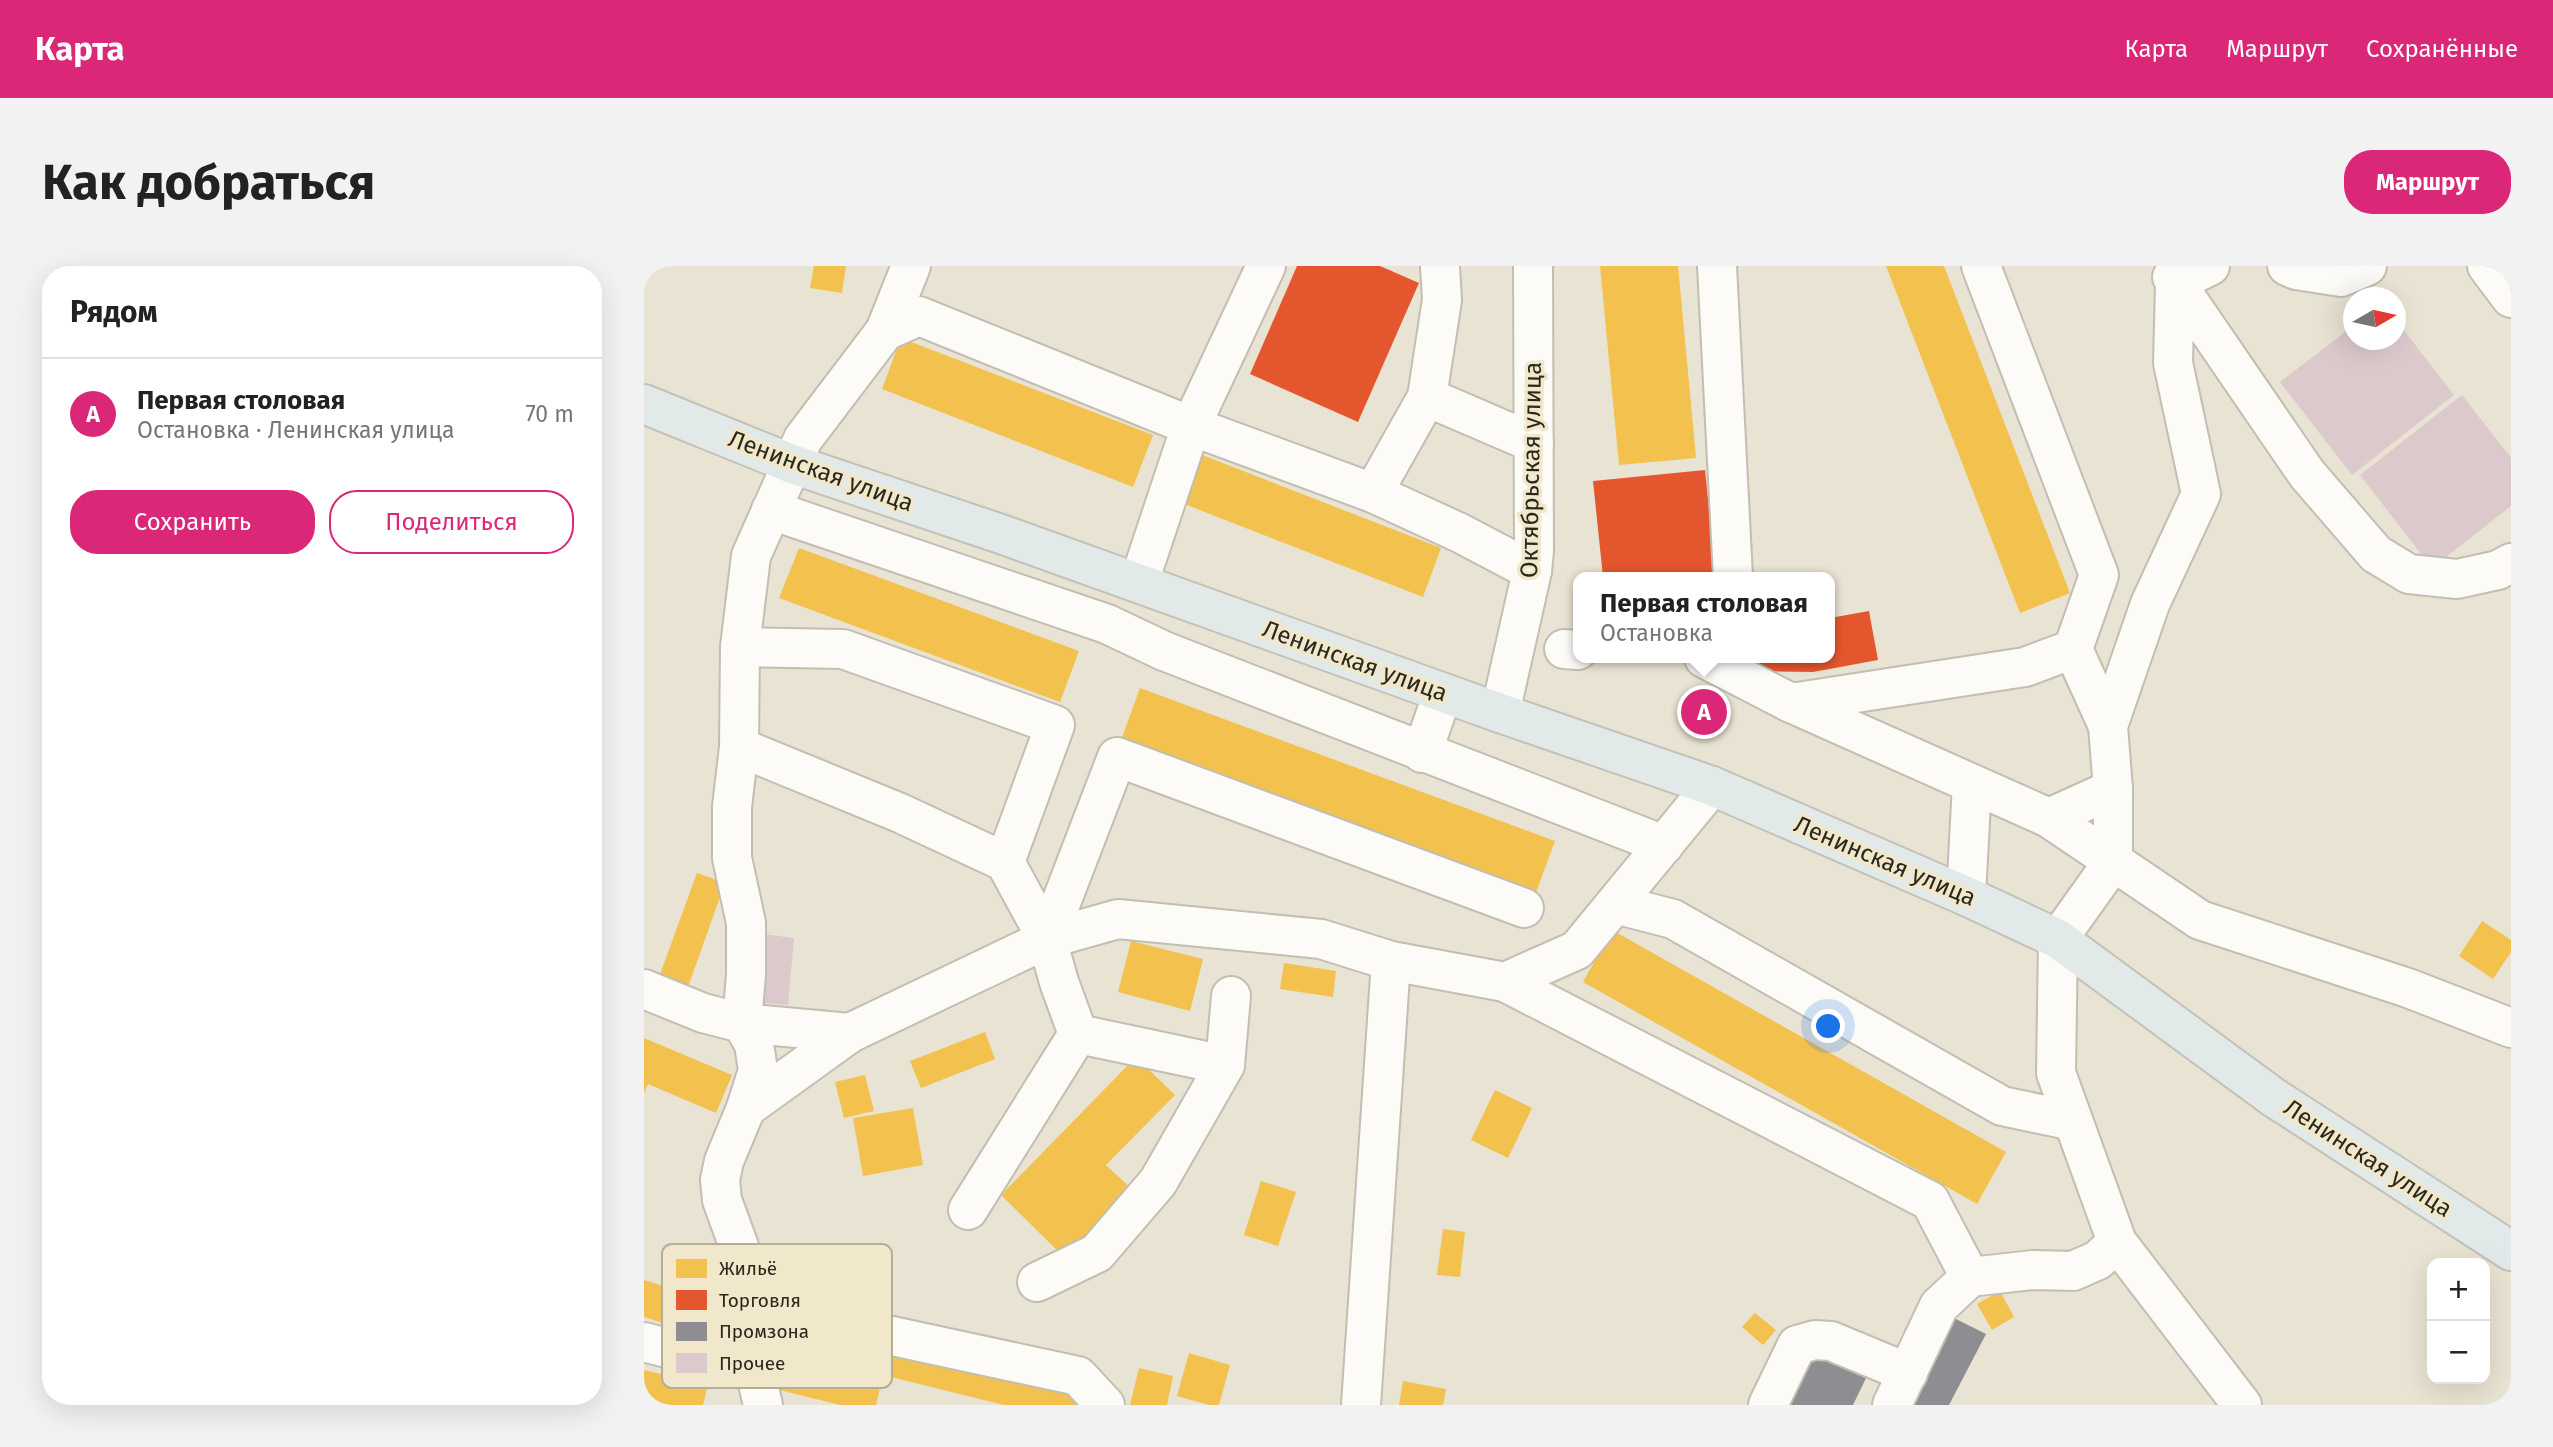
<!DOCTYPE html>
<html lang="ru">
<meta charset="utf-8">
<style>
:root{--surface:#fff;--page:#f2f2f2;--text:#222;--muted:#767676;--line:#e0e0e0;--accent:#db2777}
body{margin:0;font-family:"Fira Sans",sans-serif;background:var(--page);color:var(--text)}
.controls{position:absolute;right:21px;bottom:21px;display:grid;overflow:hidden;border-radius:14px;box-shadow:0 7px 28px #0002}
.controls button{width:63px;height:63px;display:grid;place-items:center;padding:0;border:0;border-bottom:2px solid var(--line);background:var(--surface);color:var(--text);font:35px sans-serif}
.compass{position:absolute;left:1699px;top:21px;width:63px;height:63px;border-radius:50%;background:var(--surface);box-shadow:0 7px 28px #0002;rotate:81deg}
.you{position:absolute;left:1185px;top:761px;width:24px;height:24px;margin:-18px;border:5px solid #fff;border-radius:50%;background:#1a73e8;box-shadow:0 0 0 10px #1a73e833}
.badge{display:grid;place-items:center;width:46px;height:46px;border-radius:50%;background:var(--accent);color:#fff;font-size:23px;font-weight:700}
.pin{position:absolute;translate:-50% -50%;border:4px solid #fff;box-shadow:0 2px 7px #0006}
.popup{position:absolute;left:929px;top:306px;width:262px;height:91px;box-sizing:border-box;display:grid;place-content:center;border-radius:14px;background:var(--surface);filter:drop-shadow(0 2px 5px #0005);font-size:23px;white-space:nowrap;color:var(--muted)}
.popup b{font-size:26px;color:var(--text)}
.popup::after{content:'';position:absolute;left:50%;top:100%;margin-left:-14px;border:14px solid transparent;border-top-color:var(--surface)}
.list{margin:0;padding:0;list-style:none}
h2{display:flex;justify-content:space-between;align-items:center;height:91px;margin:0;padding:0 28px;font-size:30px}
h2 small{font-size:23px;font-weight:400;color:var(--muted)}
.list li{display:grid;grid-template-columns:46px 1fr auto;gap:21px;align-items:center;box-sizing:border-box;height:112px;padding:0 28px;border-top:2px solid var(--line)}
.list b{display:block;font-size:26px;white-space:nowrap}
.list p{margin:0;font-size:23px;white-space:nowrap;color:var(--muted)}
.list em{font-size:23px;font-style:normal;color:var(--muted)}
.actions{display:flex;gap:14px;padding:21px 28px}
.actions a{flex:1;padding:16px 0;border:2px solid var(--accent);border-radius:28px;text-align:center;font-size:24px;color:var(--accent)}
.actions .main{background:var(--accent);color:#fff}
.map{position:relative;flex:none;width:1867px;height:1139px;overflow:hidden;border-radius:28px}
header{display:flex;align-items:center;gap:42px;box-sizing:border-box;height:98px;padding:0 35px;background:var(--accent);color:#fff}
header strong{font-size:33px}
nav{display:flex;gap:38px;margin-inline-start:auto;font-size:24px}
.intro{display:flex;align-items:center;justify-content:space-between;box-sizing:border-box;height:168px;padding:0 42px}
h1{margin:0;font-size:49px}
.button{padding:18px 32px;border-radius:28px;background:var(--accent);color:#fff;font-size:24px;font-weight:700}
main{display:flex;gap:42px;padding:0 42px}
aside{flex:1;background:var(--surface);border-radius:28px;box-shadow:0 7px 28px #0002}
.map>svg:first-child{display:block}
</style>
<header>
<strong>Карта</strong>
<nav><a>Карта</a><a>Маршрут</a><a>Сохранённые</a></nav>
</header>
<div class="intro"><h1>Как добраться</h1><a class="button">Маршрут</a></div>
<main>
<aside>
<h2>Рядом<small></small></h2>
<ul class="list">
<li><span class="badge">A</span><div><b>Первая столовая</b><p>Остановка · Ленинская улица</p></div><em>70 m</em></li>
</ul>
<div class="actions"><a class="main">Сохранить</a><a>Поделиться</a></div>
</aside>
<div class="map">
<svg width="1867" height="1139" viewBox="0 0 1867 1139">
<rect width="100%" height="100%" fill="#e9e3d3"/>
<!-- homes -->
<g fill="#f2c14e">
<polygon points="170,0 202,0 198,27 166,22"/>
<polygon points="956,0 1034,0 1052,192 975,199"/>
<polygon points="1242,0 1300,0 1426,327 1376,347"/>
<polygon points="257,72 509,169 489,221 238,123"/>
<polygon points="553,187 797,282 779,331 535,236"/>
<polygon points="155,282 435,385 416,436 135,332"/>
<polygon points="496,422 911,575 891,629 476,477"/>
<polygon points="53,607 81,617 44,721 15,711"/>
<polygon points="1838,655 1867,674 1867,686 1849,713 1815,690"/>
<polygon points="968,664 1362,886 1333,938 939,716"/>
<polygon points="487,675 559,693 546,745 474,726"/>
<polygon points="640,697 692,705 689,731 636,723"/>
<polygon points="341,766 351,793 277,822 266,795"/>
<polygon points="0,772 88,809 72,847 4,818 0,827"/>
<polygon points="492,791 531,829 462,899 492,927 425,996 357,929"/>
<polygon points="221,809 230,845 200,852 191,816"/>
<polygon points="851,824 888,842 864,892 827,874"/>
<polygon points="269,842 279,899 219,910 209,852"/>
<polygon points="617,915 652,926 634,980 600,969"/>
<polygon points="799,963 821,966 816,1011 793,1009"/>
<polygon points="39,979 75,980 74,1008 38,1007"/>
<polygon points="0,1014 111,1048 100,1082 0,1051"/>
<polygon points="1356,1025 1370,1051 1348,1064 1333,1038"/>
<polygon points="1111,1047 1132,1064 1119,1079 1098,1061"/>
<polygon points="144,1055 448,1131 446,1139 360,1139 239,1109 232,1139 196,1139 127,1122"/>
<polygon points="545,1087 586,1099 575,1139 565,1139 533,1130"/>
<polygon points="495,1102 529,1110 523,1139 486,1139"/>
<polygon points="0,1104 64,1119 59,1139 0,1139"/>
<polygon points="759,1115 802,1123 799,1139 755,1139"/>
</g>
<!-- shops -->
<g fill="#e4572e">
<polygon points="653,0 736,0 775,17 714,156 606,108"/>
<polygon points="1061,204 1072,311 959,311 949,215"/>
<polygon points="1225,345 1234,394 1169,406 1111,405 1111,392 1186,392 1186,352"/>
</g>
<!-- industry -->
<g fill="#8d8d92">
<polygon points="1310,1052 1342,1068 1305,1139 1266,1139"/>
<polygon points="1168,1085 1222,1112 1209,1139 1142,1139"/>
</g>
<!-- building -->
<g fill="#dbc9cc">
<polygon points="1752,54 1810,129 1708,209 1636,116 1710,59 1710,74 1752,74"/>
<polygon points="1818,129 1867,192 1867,240 1788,302 1716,209"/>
<polygon points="117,668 150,672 144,739 111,736"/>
</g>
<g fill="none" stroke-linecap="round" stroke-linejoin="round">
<!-- minor casing -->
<g stroke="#c2beb1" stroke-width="42">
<g id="minor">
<polyline points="796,0 798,34 783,131 890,177"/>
<polyline points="1073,0 1089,311"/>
<polyline points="1337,0 1455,309 1429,383 1464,460"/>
<polyline points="1566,0 1531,17 1529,97 1557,228 1506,338 1464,460 1469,523 1469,596 1414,673 1412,807 1473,976 1598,1139"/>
<polyline points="1643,0 1652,4 1697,11 1723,0"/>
<polyline points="1843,0 1867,32"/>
<polyline points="1528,11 1663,208 1732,288 1765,308 1813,313 1854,304 1867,297"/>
<polyline points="241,65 267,0"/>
<polyline points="729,227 783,131"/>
<polyline points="127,244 463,358 520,385 1020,579"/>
<polyline points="501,298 547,160 622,0"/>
<polyline points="888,305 816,267 729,227 547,160 275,50 241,65 159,173 107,290 96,381 95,481 88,541 88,592 102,657 102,708 98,757 206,767 403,673 474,653 677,673 747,695 861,716 933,684 1068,520"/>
<polyline points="96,381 199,383 411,459 361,596"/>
<polyline points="920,383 934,384"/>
<polyline points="1060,392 1147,437 1405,552 1556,654 1764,722 1867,762"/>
<polyline points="1147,437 1381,401 1429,383"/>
<polyline points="856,447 888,305 890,285 889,0"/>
<polyline points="95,481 256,547 361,596 403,673 415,716 434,768 324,944"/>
<polyline points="778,487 799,427"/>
<polyline points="1405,552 1469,523"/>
<polyline points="1322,630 1328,518"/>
<polyline points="971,638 1029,653 1358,840 1429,855"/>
<polyline points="403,673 473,491 880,642"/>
<polyline points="861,716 1286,935 1326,1011"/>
<polyline points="0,723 59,747 98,757 110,778 114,804 102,842 80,895 76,914 78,934 98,989 123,1043 111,1105 119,1139"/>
<polyline points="434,768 581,799"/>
<polyline points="102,842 206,767"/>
<polyline points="393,1016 453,987 514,916 581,799 587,730"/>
<polyline points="123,1043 434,1110 461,1139"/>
<polyline points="0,1076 111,1105"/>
<polyline points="717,1139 747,695"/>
<polyline points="1124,1139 1153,1079 1171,1074 1187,1075 1264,1107"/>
<polyline points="1248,1139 1295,1040 1326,1011 1389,1004 1429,1005 1454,994 1473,976"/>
</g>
</g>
<!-- major casing -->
<g stroke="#c4c1b9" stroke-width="42">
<polyline id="major" points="0,138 148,198 357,268 856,447 1068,520 1322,630 1414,673 1629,831 1867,985"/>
</g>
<!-- minor -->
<use href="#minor" stroke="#fcfbf8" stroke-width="38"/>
<!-- major -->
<use href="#major" stroke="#e2eae9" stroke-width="38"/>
</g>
<g text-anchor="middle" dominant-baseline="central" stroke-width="7" stroke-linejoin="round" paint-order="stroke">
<!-- street labels -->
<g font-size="24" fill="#2a271c" stroke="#f1e7cb">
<text transform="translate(887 204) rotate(-89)">Октябрьская улица</text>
<text transform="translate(177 205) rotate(20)">Ленинская улица</text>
<text transform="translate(711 395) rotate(20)">Ленинская улица</text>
<text transform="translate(1241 595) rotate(23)">Ленинская улица</text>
<text transform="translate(1724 892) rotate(33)">Ленинская улица</text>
</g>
</g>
<!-- legend -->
<rect x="18" y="978" width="230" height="144" rx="10" fill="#f1e7cb" stroke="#b5ad96" stroke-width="2"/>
<rect x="32" y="993" width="31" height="19" fill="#f2c14e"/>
<rect x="32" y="1024" width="31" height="20" fill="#e4572e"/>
<rect x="32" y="1056" width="31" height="19" fill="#8d8d92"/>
<rect x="32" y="1087" width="31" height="20" fill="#dbc9cc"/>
<g font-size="19" fill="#2a271c">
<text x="75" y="1009">Жильё</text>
<text x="75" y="1041">Торговля</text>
<text x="75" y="1072">Промзона</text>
<text x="75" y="1104">Прочее</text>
</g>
</svg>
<div class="controls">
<button>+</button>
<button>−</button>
</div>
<svg class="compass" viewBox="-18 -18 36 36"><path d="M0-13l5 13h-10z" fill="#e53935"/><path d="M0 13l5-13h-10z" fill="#767676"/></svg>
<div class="you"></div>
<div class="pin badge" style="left:1060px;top:446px">A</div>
<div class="popup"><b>Первая столовая</b>Остановка</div>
</div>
</main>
